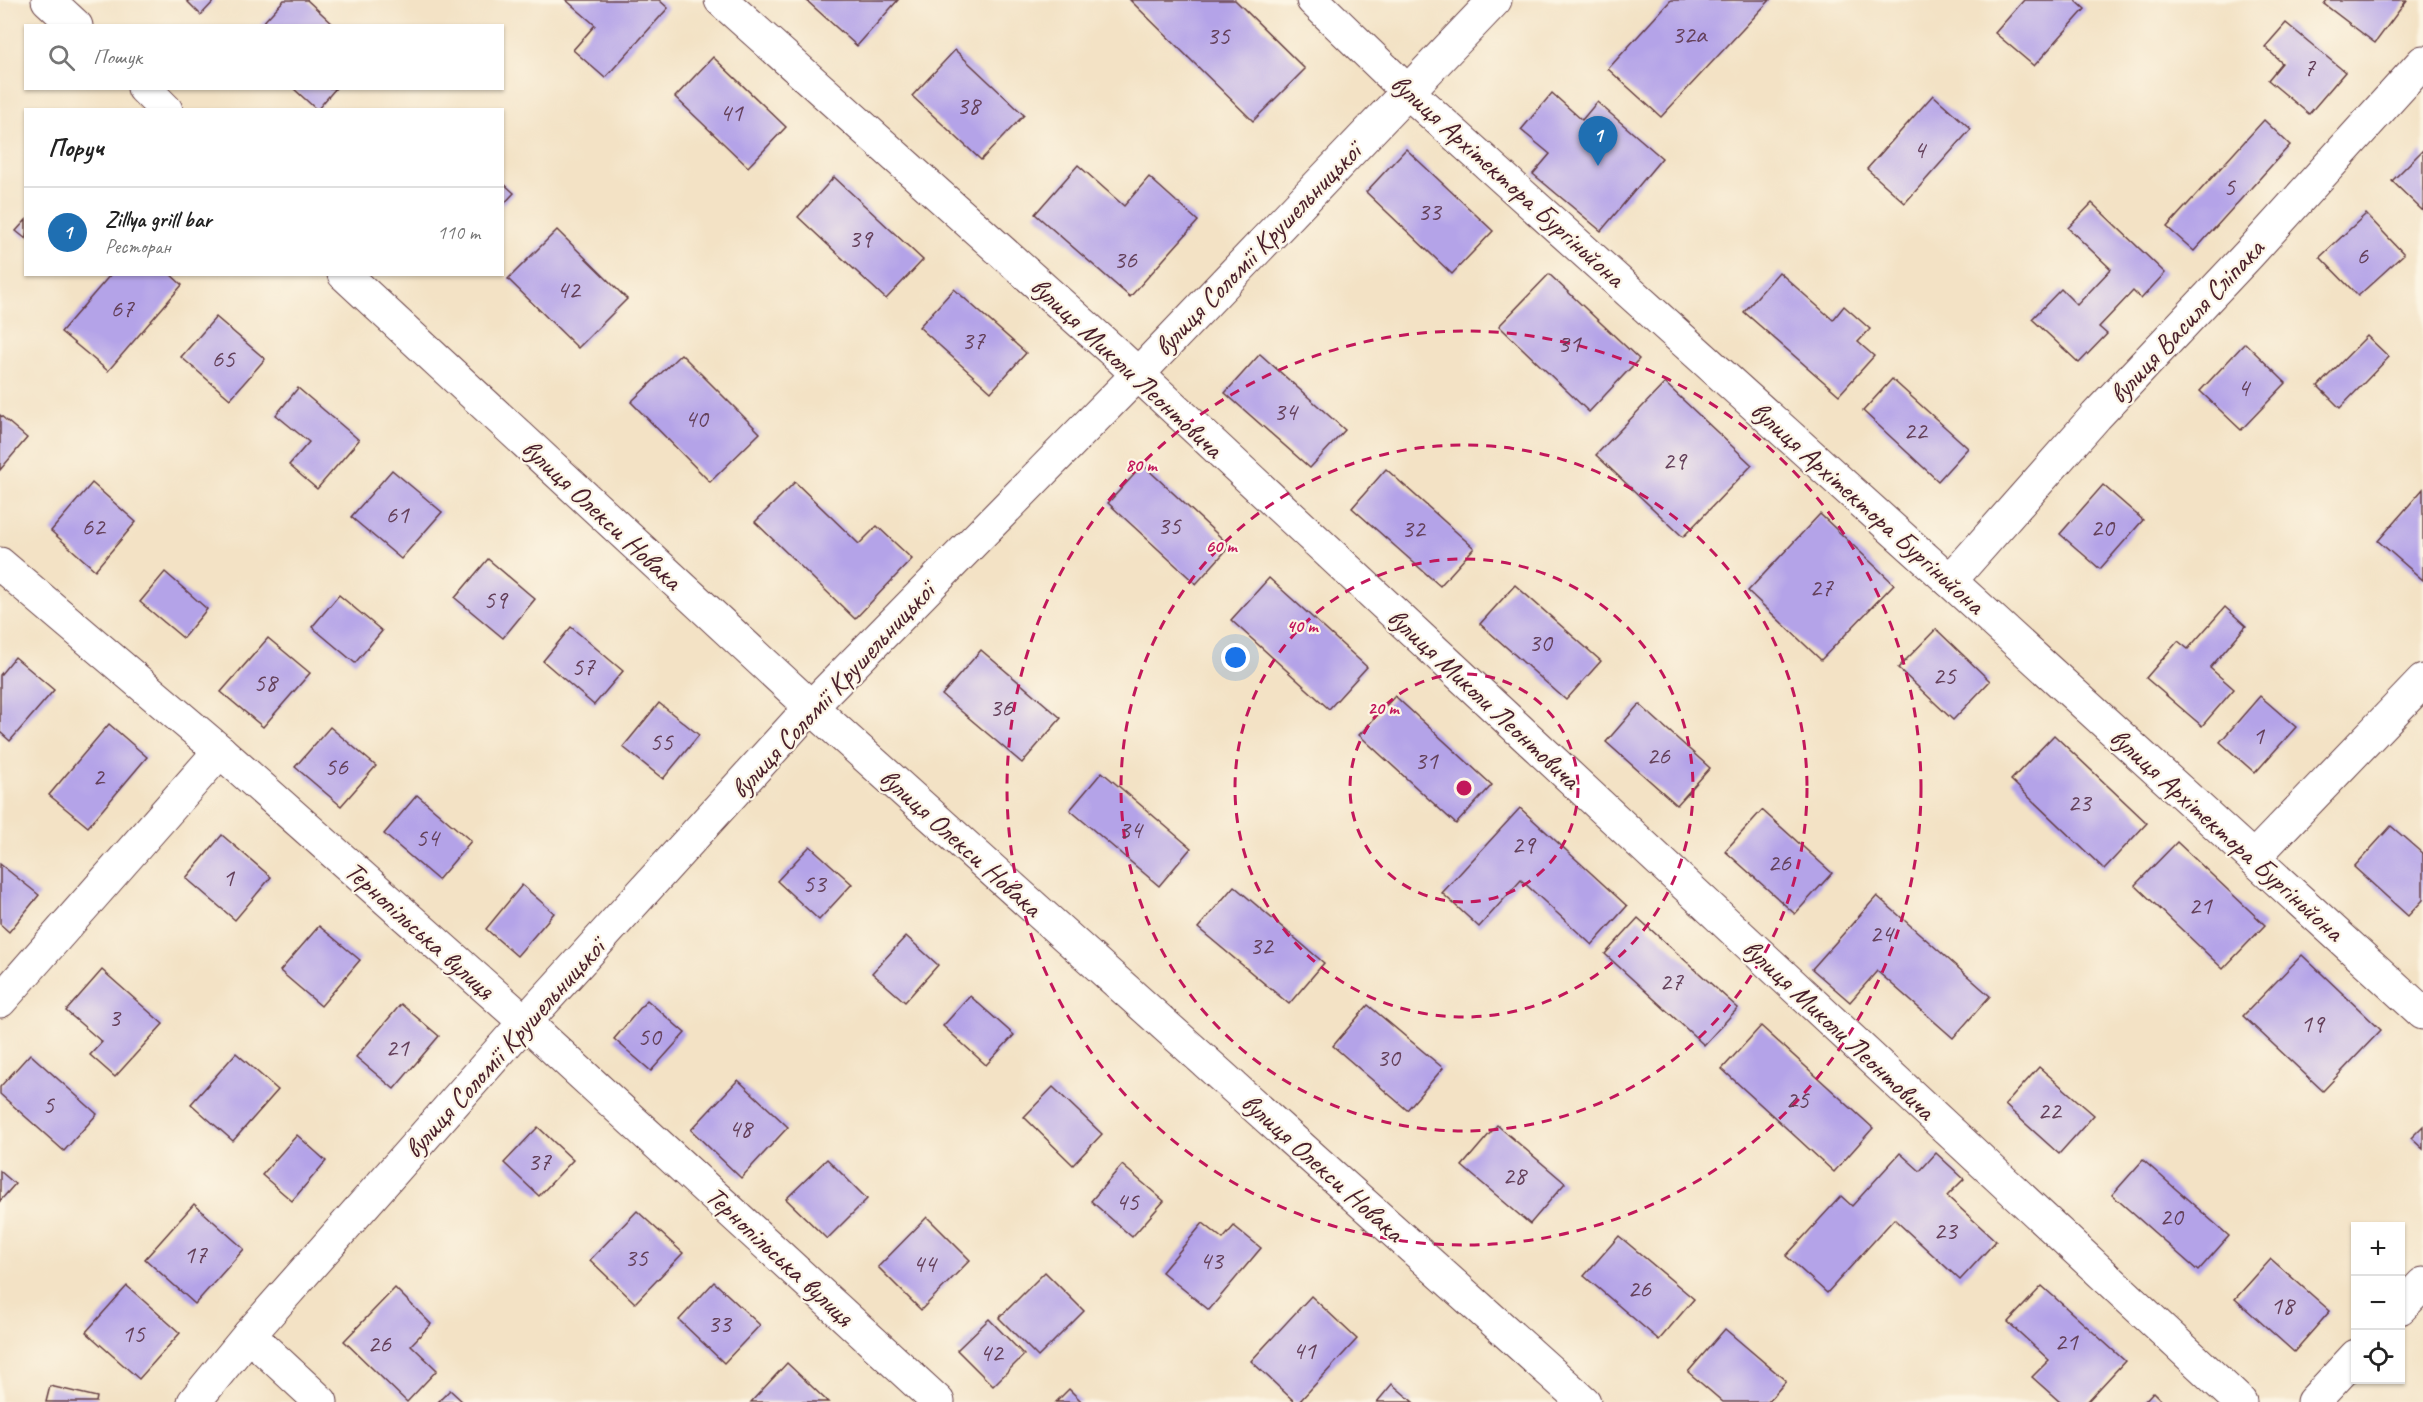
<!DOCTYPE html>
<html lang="uk">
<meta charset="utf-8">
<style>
:root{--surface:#fff;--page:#f2f2f2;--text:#222;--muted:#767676;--line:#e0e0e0;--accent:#1f6fb2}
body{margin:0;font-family:Caveat,sans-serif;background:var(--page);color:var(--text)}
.controls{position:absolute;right:18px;bottom:18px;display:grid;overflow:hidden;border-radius:0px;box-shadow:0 2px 4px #0004}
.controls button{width:54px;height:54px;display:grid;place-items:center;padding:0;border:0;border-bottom:2px solid var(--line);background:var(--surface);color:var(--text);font:30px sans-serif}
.you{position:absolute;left:1236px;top:658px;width:21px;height:21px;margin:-15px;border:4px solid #fff;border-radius:50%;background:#1a73e8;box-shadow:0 0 0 9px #1a73e833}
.badge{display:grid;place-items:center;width:39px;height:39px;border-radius:50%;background:var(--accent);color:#fff;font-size:20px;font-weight:700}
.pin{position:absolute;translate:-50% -50px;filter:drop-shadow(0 2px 3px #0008)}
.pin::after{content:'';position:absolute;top:32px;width:21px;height:18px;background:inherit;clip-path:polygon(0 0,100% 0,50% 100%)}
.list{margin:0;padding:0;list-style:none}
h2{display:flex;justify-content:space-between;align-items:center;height:78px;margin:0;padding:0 24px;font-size:26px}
h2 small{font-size:20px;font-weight:400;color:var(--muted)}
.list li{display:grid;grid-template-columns:39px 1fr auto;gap:18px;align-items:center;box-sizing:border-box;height:90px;padding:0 24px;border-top:2px solid var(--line)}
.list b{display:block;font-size:22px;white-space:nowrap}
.list p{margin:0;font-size:20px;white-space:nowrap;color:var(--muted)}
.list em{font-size:20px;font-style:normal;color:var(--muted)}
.icon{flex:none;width:33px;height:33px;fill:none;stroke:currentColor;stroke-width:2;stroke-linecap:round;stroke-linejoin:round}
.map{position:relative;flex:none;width:2423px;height:1402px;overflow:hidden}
.search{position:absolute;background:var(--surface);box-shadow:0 2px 4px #0004;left:24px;top:24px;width:480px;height:66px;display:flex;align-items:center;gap:15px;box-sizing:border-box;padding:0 21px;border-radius:0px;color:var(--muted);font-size:22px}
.panel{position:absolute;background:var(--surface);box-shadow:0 2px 4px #0004;left:24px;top:108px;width:480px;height:168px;border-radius:0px}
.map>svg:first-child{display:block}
</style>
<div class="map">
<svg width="2423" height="1402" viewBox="0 0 2423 1402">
<rect width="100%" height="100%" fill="#fcf5e5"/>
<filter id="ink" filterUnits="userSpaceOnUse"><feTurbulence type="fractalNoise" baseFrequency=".0167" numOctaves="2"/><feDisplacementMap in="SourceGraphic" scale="12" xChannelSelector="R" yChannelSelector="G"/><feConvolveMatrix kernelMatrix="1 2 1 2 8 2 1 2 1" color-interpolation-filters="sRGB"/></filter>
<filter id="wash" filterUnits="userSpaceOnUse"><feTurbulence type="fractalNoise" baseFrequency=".008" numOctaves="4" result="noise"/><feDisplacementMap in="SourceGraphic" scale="24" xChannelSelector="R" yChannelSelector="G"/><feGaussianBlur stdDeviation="1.35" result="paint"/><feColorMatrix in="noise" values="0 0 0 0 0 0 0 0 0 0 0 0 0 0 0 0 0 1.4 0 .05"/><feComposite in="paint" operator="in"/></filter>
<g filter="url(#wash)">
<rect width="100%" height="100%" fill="#f3e2c5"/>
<g id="blocks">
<!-- building -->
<g fill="#b4a3e8">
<polygon points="186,0 215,0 201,15"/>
<polygon points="284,0 307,0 335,26 260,26"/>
<polygon points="566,0 659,0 668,8 605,78 573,50 595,25"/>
<polygon points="806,0 898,0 857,46"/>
<polygon points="1130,0 1235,0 1305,69 1253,121"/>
<polygon points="1671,0 1770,0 1661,117 1608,69"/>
<polygon points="2024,0 2075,0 2085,9 2034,66 1995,33"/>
<polygon points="2327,0 2407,0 2375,43 2324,4"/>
<polygon points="2286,23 2345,72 2309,114 2268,80 2282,63 2265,47"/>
<polygon points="955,50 1024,115 981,160 912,96"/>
<polygon points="713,57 786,127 748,167 675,97"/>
<polygon points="293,88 336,88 317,110"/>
<polygon points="1552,93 1582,120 1597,102 1662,158 1601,231 1533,174 1550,154 1521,130"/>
<polygon points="1933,95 1971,129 1905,203 1867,169"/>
<polygon points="2264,120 2290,145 2194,251 2167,227"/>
<polygon points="1406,149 1493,231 1452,274 1366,192"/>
<polygon points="2423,150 2423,211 2392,181"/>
<polygon points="1078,165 1124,206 1149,177 1198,221 1130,297 1035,214"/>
<polygon points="834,177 923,260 886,299 798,217"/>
<polygon points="502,182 514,193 502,206"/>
<polygon points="2092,203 2165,273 2141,299 2133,291 2099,327 2107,334 2079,363 2032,319 2061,289 2077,305 2111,269 2068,228"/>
<polygon points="2366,214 2404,254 2358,296 2320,257"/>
<polygon points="26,220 26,239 16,231"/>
<polygon points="557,230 627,299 578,348 508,279"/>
<polygon points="1779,272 1833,320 1844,306 1870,329 1858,342 1874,356 1839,395 1744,312"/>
<polygon points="111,274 170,274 182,285 108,371 61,332"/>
<polygon points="1549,274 1639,359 1589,412 1499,326"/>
<polygon points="954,289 1026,353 991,392 919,327"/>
<polygon points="216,317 265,359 230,399 181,357"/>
<polygon points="2367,336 2389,357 2340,408 2318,386"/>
<polygon points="2245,343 2286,383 2241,430 2200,391"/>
<polygon points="681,354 760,433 710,482 631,402"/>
<polygon points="1260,354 1345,430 1310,468 1225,393"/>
<polygon points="1892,379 1968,448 1938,481 1863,411"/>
<polygon points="1665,383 1752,465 1683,537 1596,455"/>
<polygon points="298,388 359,440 317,489 289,465 309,442 276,415"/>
<polygon points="0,415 27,438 0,470"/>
<polygon points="1143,465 1230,546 1196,584 1108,503"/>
<polygon points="1386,469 1474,548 1440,586 1352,508"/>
<polygon points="392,470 442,512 401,559 351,517"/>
<polygon points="795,482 859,544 877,526 912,559 855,619 755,522"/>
<polygon points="92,483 136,522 95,570 51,531"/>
<polygon points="2103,485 2143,520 2100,569 2060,534"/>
<polygon points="2423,489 2423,580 2378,541"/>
<polygon points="1820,514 1894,584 1821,660 1748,591"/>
<polygon points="488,559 535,599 503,638 455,598"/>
<polygon points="165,572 207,609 183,638 140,602"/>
<polygon points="1269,578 1367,667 1329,709 1231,620"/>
<polygon points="1515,585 1601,661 1566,700 1480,624"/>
<polygon points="339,595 382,631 355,663 312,627"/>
<polygon points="2225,607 2246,626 2210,668 2234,689 2202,726 2146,678 2178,641 2188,649"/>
<polygon points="571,627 623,671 594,705 543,661"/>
<polygon points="1936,629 1990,681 1953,720 1898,668"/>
<polygon points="268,638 310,673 263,727 221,692"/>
<polygon points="981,650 1061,718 1022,763 942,695"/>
<polygon points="15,657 54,690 10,741 0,732 0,675"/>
<polygon points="1395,696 1492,785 1456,824 1359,735"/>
<polygon points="2260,696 2296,727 2255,773 2220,742"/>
<polygon points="659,703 699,735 663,779 623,747"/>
<polygon points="1639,704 1710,768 1677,805 1606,742"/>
<polygon points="109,724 147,757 88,827 49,795"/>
<polygon points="330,727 376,766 341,806 295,767"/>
<polygon points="2054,735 2147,823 2104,869 2011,780"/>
<polygon points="1102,772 1191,848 1159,886 1070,810"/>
<polygon points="417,795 471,841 438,880 384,834"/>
<polygon points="1520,808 1627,906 1592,945 1521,880 1479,927 1442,893"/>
<polygon points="1762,810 1832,873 1795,914 1725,851"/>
<polygon points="2391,826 2423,854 2423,900 2408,916 2354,867"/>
<polygon points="222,835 271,877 235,920 186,878"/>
<polygon points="2177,842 2265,925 2223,969 2135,885"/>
<polygon points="810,846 852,884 819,920 777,881"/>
<polygon points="0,864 39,895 9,932 0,924"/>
<polygon points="522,885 554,913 517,956 486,929"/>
<polygon points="1234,886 1324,963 1289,1004 1198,928"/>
<polygon points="1877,896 1990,996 1953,1038 1877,971 1850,1002 1812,969"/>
<polygon points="1638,918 1738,1008 1704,1045 1605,954"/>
<polygon points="319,926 360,960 321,1006 280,971"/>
<polygon points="906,936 938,965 905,1002 872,973"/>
<polygon points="2302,955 2381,1030 2323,1091 2243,1016"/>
<polygon points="102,970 163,1024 115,1077 90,1055 102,1042 66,1011"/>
<polygon points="970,996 1014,1035 986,1065 943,1026"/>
<polygon points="647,1000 685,1033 651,1071 614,1039"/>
<polygon points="401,1004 439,1036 394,1089 356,1057"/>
<polygon points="1368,1005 1443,1068 1407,1110 1333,1046"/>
<polygon points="1761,1026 1873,1128 1834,1172 1722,1069"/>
<polygon points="236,1053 278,1090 233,1141 191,1104"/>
<polygon points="30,1054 97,1114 64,1151 0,1094 0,1087"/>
<polygon points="2039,1067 2094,1115 2059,1154 2005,1105"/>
<polygon points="738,1080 788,1127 741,1178 691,1130"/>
<polygon points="1053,1087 1102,1134 1073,1165 1024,1117"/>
<polygon points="1497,1125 1565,1183 1530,1224 1462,1166"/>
<polygon points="2423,1126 2423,1149 2411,1138"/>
<polygon points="538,1127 573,1160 539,1196 504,1163"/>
<polygon points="297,1135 326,1161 292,1201 262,1175"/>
<polygon points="1900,1153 1920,1171 1936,1153 1964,1179 1947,1196 1996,1241 1960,1280 1894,1219 1827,1293 1786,1256 1841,1196 1852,1206"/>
<polygon points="827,1159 867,1199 827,1239 786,1199"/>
<polygon points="2143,1160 2229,1236 2198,1271 2112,1195"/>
<polygon points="1122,1165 1164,1201 1132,1237 1091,1201"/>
<polygon points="0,1171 15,1184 0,1201"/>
<polygon points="194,1204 244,1249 195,1304 145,1259"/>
<polygon points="637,1211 683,1253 635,1303 590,1260"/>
<polygon points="927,1217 970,1260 921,1310 878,1267"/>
<polygon points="1203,1223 1223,1239 1234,1226 1261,1248 1209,1310 1162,1272"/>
<polygon points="1619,1236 1694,1299 1659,1340 1584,1276"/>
<polygon points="2271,1259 2330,1311 2294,1352 2235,1299"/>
<polygon points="1045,1272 1084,1311 1038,1357 999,1318"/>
<polygon points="714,1282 760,1325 724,1363 679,1320"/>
<polygon points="127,1286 180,1333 139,1379 86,1332"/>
<polygon points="2042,1286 2125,1361 2087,1402 2060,1402 2032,1377 2049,1360 2008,1322"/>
<polygon points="395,1288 431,1324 411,1345 437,1370 407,1402 344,1341"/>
<polygon points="1311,1296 1357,1339 1299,1402 1295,1402 1251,1361"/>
<polygon points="989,1319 1024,1355 993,1386 957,1350"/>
<polygon points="1725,1329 1786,1381 1768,1402 1723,1402 1688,1372"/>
<polygon points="787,1363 828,1402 751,1402"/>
<polygon points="1392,1384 1413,1402 1377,1402"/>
<polygon points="50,1386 97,1397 96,1402 46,1402"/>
<polygon points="1069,1389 1082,1402 1056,1402"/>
<polygon points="450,1390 463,1402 438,1402"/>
<polygon points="2153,1392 2163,1402 2144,1402"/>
</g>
</g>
</g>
<g filter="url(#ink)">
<use href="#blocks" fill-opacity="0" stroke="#633c42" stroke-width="1.5"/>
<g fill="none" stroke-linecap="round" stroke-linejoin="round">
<!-- minor casing -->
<g stroke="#633c42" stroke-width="35">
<g id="minor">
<polyline points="721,0 1114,352 2240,1402"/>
<polyline points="1313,0 1408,92 1950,581 2423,1013"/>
<polyline points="0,564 220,751 525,1022 938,1402"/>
<polyline points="1950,581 2096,416 2249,254 2423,62"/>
<polyline points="2253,858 2423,681"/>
<polyline points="0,1001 220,751"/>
<polyline points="2400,1308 2423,1284"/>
<polyline points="249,1335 321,1402"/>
<polyline points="194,1402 249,1335 525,1022 811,707 1137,375 1495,0"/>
<polyline points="2313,1402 2356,1356"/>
</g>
</g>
<!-- secondary casing -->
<g stroke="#633c42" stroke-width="35">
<g id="secondary">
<polyline points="48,0 76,26"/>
<polyline points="144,88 166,110"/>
<polyline points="344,274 811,707 1584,1402"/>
</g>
</g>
<!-- minor -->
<use href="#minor" stroke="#fff" stroke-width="33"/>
<!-- secondary -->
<use href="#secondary" stroke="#fff" stroke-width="33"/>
</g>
</g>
<!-- distance rings -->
<g fill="none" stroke="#c2185b" stroke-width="3" stroke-dasharray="10 8">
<circle cx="1464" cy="788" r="114"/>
<circle cx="1464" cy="788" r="229"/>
<circle cx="1464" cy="788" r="343"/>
<circle cx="1464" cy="788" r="457"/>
</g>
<g text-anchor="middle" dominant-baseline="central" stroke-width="4.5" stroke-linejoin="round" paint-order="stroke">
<!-- number labels -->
<g font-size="26" fill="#64405a">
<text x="1689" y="34">32а</text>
<text x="1218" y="35">35</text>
<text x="2309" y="67">7</text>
<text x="968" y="105">38</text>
<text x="731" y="112">41</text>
<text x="1919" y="149">4</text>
<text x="2229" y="186">5</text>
<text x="1429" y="211">33</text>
<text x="860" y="238">39</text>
<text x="2362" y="255">6</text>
<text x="1125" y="259">36</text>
<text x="568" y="289">42</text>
<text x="122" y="308">67</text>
<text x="973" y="340">37</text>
<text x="1569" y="343">31</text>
<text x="223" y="358">65</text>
<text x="2243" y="387">4</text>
<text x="1285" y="411">34</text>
<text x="696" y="418">40</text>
<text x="1915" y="430">22</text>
<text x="1674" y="460">29</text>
<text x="397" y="514">61</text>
<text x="1169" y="525">35</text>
<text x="93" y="526">62</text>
<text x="2102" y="527">20</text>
<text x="1413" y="528">32</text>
<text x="1821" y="587">27</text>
<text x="495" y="599">59</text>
<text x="1540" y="642">30</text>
<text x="583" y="666">57</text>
<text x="1944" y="675">25</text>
<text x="265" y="682">58</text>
<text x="1001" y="707">36</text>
<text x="2258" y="735">1</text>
<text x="661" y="741">55</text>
<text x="1658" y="755">26</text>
<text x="1426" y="760">31</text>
<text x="336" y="766">56</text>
<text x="98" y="776">2</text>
<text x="2079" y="802">23</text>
<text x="1130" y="829">34</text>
<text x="427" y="837">54</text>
<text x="1523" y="844">29</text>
<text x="1779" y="862">26</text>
<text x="228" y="877">1</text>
<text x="814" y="883">53</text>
<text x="2200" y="905">21</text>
<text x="1881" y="933">24</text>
<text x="1261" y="945">32</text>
<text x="1671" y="981">27</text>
<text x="114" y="1017">3</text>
<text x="2312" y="1023">19</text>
<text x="649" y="1036">50</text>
<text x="397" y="1047">21</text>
<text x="1388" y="1057">30</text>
<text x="1797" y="1099">25</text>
<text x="48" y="1104">5</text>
<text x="2049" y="1110">22</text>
<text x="740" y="1128">48</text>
<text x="539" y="1161">37</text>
<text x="1514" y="1175">28</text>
<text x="1127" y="1201">45</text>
<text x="2171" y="1216">20</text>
<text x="1945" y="1230">23</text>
<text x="195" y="1254">17</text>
<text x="636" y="1257">35</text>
<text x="1211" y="1260">43</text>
<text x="924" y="1263">44</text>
<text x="1639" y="1288">26</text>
<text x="2282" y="1305">18</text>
<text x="719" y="1323">33</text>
<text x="133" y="1333">15</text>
<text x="2066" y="1341">21</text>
<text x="379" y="1343">26</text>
<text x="1304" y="1350">41</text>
<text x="991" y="1352">42</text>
</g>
<!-- street labels -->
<g font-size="28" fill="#4a1f2b" stroke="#fcf5e5">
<text transform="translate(1508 180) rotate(42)">вулиця Архітектора Бургіньйона</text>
<text transform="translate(1257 249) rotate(-46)">вулиця Соломії Крушельницької</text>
<text transform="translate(2186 321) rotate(-47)">вулиця Василя Сліпака</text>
<text transform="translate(1127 367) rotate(43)">вулиця Миколи Леонтовича</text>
<text transform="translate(1868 507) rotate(42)">вулиця Архітектора Бургіньйона</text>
<text transform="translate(602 514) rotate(43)">вулиця Олекси Новака</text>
<text transform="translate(832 690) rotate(-47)">вулиця Соломії Крушельницької</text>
<text transform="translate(1484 698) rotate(43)">вулиця Миколи Леонтовича</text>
<text transform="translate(2227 834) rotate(42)">вулиця Архітектора Бургіньйона</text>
<text transform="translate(961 842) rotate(42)">вулиця Олекси Новака</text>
<text transform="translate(420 930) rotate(42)">Тернопільська вулиця</text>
<text transform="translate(1839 1029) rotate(43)">вулиця Миколи Леонтовича</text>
<text transform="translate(504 1048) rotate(-48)">вулиця Соломії Крушельницької</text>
<text transform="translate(1323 1167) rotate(42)">вулиця Олекси Новака</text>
<text transform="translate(780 1256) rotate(43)">Тернопільська вулиця</text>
</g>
</g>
<circle cx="1464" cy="788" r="9" fill="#c2185b" stroke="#fcf5e5" stroke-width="3"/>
<g font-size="18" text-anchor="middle" font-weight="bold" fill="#c2185b" stroke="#fcf5e5" stroke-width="4.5" stroke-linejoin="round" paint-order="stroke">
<text x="1141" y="471">80 m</text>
<text x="1221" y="552">60 m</text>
<text x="1302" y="632">40 m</text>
<text x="1383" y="714">20 m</text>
</g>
</svg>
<div class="controls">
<button>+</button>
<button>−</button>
<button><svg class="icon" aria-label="locate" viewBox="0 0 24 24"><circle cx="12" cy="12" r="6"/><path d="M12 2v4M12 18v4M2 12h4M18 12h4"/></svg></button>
</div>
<div class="you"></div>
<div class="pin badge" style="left:1598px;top:166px">1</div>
<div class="search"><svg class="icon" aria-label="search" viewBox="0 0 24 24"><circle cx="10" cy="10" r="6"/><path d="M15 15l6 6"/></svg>Пошук</div>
<section class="panel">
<h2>Поруч<small></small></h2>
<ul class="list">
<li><span class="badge">1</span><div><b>Zillya grill bar</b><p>Ресторан</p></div><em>110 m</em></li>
</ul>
</section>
</div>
